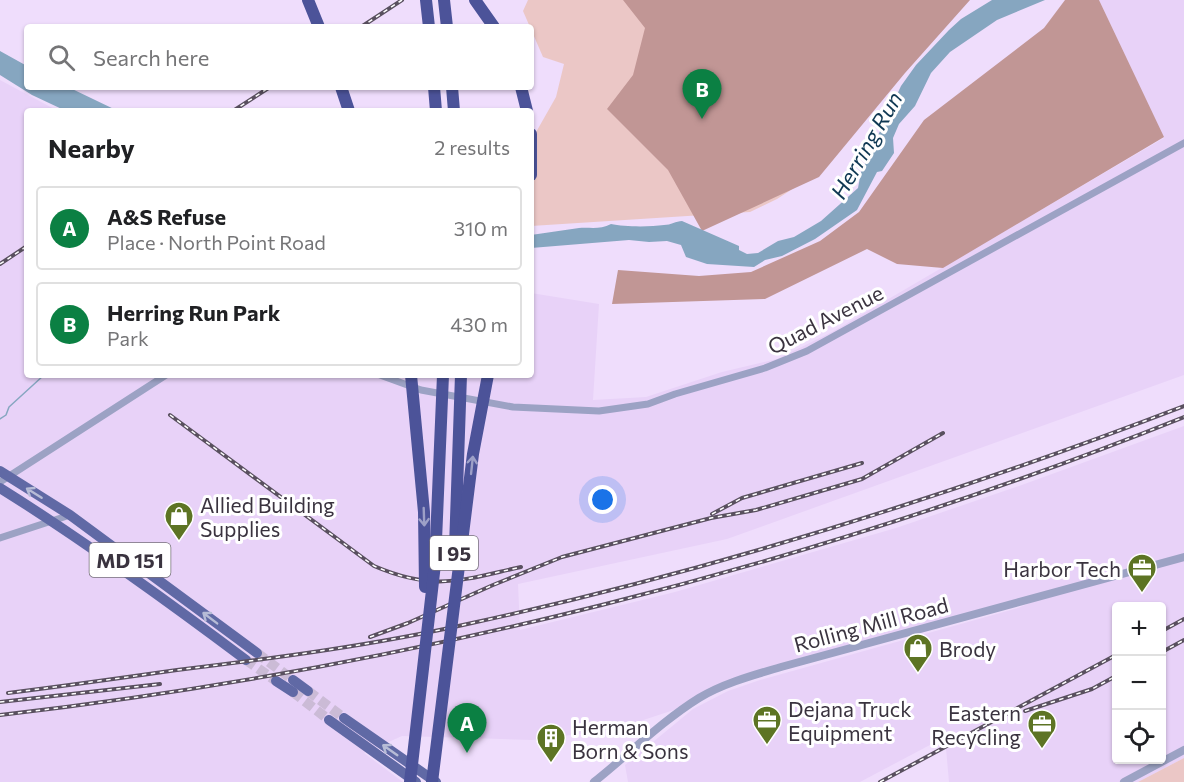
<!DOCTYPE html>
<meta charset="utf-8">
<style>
:root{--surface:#fff;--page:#f2f2f2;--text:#202124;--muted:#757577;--line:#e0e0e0;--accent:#0b8043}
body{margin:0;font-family:Commissioner,sans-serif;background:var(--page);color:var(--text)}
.controls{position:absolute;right:18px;bottom:18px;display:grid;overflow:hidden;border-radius:6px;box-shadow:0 2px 4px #0004}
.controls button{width:54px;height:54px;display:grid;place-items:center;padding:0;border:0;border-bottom:2px solid var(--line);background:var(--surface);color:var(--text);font:30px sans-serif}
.you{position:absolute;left:603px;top:500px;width:21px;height:21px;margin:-15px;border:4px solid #fff;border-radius:50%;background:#1a73e8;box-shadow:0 0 0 9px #1a73e833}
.badge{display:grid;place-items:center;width:39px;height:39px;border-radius:50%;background:var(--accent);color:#fff;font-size:20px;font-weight:700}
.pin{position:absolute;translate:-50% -50px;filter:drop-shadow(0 2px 3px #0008)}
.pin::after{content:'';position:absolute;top:32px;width:21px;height:18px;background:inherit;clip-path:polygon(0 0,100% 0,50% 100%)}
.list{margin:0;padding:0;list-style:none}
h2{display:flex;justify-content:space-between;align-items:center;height:78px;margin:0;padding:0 24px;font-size:26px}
h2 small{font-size:20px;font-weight:400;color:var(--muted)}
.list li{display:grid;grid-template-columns:39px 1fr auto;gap:18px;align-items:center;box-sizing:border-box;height:84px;margin:0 12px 12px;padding:0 12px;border:2px solid var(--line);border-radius:6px}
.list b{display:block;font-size:22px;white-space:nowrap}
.list p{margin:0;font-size:20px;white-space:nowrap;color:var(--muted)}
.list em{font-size:20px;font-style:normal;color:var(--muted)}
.icon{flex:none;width:33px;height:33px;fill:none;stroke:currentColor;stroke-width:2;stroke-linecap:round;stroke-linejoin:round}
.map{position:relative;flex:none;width:1184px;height:782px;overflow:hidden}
.search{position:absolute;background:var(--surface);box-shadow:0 2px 4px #0004;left:24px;top:24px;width:510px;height:66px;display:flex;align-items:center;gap:15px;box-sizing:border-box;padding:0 21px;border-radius:6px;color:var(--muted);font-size:22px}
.panel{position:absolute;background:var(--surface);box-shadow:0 2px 4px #0004;left:24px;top:108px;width:510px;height:270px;border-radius:6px}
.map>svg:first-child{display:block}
</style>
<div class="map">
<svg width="1184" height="782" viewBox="0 0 1184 782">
<rect width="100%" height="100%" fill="#efddfc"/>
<!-- built -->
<path fill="#e8d2f8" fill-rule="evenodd" d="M1099,0H1184V375L727,539L518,584L520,630L675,592L896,528L1019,486L1184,426V758L1138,782H949L945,737L860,782H628L625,765L693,709L728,691L760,680L1018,608L1067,587L781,664L683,707L616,729L532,740L402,736L364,753L403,782H0V80L58,111H27V375H531V293L599,304L593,400L646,397L722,372L777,359L832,332L1164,138ZM1116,606H1162V760H1116Z"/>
<!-- green -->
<g fill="#ebc7c6">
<polygon points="528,0 961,0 811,177 777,199 750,212 531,226 531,141 556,97 564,64 543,57 523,11"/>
<polygon points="1184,758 1184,782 1138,782"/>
</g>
<!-- forest -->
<g fill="#c19695">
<polygon points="623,0 970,0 905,73 819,177 702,231 668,170 607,109 633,75 645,28"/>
<polygon points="1065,0 1099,0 1164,137 943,268 897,264 867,249 765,299 612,304 618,270 699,276 751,272 820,241 859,212 924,120 1044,28"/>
</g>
<!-- water -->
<g fill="#86a6c0">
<path d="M992,0H1045L997,20L950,52L931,73L915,106L899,124L893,138L894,153L882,171L877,172L857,210L815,239L782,256L765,260L754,267L707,264L686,257L681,245L667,241L649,242L629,240L531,248V235C547,233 563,230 579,228C590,227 600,230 611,224C624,227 650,227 664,225C671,225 676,221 682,221L739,246V250L747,254L758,253L778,241L794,237L821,221L858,188L861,172L901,86L916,65L949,30L961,19Z"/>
<polygon points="0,51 27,66 27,87 68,87 118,111 66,111 32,95 0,75"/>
</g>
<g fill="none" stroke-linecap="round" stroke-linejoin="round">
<!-- stream -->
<polyline stroke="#86a6c0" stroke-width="1.5" points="0,419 6,415 9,407 44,375"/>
<!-- primary-tunnel -->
<g stroke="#cbbbd6" stroke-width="10" stroke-dasharray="10 5" stroke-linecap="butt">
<polyline points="257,653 293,680"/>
<polyline points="246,660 276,681"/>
<polyline points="308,691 344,718"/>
<polyline points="293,692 329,720"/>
</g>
<!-- minor -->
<g stroke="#9ca2c4" stroke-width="7">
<polyline points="380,375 421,390 513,407 599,411 648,404 675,394 765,368 807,351 1184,143"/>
<polyline points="0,482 166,375"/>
<polyline points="0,538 70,515"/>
</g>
<!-- tertiary -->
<g stroke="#9ca2c4" stroke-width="8">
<path d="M594,782C628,755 662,721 699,698C724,683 754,675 781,667L1184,557"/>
<polyline points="1124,782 1184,750"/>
</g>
<!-- primary -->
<g stroke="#6069a5" stroke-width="10">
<polyline points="0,471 70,515 257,653"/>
<path d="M0,488C85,541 166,600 246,660"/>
<polyline points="293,680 308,691"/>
<polyline points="276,681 293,692"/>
<polyline points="344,718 436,782"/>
<polyline points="329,720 416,782"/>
</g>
<!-- motorway -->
<g stroke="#4c5399" stroke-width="12">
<polyline points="308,0 319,27"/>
<polyline points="426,0 429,27"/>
<polyline points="444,0 447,27"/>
<polyline points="475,0 494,27"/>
<polyline points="341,87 349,111"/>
<polyline points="434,87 436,111"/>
<polyline points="452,87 454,111"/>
<polyline points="521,87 527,111"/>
<polyline points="531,134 531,175"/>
</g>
<!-- rail casing -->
<g stroke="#59505f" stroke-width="4">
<g id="rail">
<polyline points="361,27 402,0"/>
<polyline points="233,111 270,87"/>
<polyline points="0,264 27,246"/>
<path d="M170,415L374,566C435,592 461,580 521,567"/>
<polyline points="712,514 742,498 862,463"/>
<polyline points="1162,631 1184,619"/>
<polyline points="370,637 408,623 493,585 562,557 711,518 756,510 862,479 943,433"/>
<polyline points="1162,652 1184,640"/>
<path d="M8,693C64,686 121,678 177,670C276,658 375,645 472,623C715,570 952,495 1184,406"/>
<polyline points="0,702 160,684"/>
<polyline points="1025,711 1092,689 1116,676"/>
<path d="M0,715C400,669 810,567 1184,417"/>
<polyline points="880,782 1116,655"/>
</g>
</g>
<!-- rail -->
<use href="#rail" stroke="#fff" stroke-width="1.5" stroke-dasharray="4.5" stroke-linecap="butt"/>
<!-- motorway-bridge -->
<g stroke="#4c5399" stroke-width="12">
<polyline points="411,375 424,512 425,587"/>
<polyline points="455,547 461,375"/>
<polyline points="410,782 435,564 443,375"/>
<polyline points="432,782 473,454 488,375"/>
</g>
</g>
<!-- one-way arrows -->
<defs><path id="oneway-shaft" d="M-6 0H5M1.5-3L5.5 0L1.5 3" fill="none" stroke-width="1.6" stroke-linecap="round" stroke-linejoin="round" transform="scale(1.5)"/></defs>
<g stroke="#9da0c7">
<use href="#oneway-shaft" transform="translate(472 465) rotate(-84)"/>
<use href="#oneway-shaft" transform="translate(424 517) rotate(88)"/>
</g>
<g stroke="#b7bcd6">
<use href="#oneway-shaft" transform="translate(34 493) rotate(-148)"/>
<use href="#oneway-shaft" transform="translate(210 618) rotate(-143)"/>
<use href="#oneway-shaft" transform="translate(390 750) rotate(-145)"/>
</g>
<!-- icons -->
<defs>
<g id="shop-pin" transform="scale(1.5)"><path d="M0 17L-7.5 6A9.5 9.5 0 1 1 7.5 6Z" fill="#5d7424" stroke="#fff"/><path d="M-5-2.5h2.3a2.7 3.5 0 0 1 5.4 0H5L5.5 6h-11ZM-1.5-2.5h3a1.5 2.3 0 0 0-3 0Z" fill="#fff"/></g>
<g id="office-pin" transform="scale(1.5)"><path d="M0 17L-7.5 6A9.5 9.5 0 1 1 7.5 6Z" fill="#5d7424" stroke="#fff"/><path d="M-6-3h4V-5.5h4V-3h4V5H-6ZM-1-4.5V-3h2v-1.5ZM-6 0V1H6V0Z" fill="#fff"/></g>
<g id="building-pin" transform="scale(1.5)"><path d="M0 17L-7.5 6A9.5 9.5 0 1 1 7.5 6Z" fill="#5d7424" stroke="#fff"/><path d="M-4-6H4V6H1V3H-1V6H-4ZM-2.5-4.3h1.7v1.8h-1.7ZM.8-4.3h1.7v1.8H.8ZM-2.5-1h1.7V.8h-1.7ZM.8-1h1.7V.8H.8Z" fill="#fff"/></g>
</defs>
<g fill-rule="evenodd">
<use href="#shop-pin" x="179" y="516"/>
<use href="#office-pin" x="1142" y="568"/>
<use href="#shop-pin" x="918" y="648"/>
<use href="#office-pin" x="767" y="720"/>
<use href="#office-pin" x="1042" y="724"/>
<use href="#building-pin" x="551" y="738"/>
</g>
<g text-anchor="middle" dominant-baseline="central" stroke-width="6" stroke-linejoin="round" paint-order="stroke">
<!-- shield labels -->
<g fill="#fff" stroke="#757079" stroke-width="1.5">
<rect x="430" y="536" width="48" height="34" rx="4.5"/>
<rect x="89.5" y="543" width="81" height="34" rx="4.5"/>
</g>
<g font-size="20" font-weight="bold" fill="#3a333f">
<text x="454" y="553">I 95</text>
<text x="130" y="560">MD 151</text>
</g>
<!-- street labels -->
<g font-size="21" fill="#3a333f" stroke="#fff">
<text transform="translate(825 319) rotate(-27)">Quad Avenue</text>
<text transform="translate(871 624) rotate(-15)">Rolling Mill Road</text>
</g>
<!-- poi labels -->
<g font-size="21" fill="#3a333f" stroke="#fff" text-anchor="start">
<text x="200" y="504">Allied Building<tspan x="200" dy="24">Supplies</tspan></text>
<text x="1121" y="568" text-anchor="end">Harbor Tech</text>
<text x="939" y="648">Brody</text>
<text x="788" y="708">Dejana Truck<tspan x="788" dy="24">Equipment</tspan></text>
<text x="1021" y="712" text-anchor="end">Eastern<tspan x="1021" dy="24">Recycling</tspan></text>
<text x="572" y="726">Herman<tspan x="572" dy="24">Born &amp; Sons</tspan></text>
</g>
<!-- water labels -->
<g font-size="22" font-style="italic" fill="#0f3853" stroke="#fff">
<text transform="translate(866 145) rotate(-60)">Herring Run</text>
</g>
</g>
</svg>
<div class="controls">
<button>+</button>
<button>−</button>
<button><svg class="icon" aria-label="locate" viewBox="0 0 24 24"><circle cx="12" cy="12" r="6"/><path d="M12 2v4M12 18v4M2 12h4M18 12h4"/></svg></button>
</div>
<div class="you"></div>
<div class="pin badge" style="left:467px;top:753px">A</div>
<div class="pin badge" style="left:702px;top:119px">B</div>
<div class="search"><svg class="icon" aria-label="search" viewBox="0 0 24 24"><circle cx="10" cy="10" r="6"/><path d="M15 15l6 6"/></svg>Search here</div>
<section class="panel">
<h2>Nearby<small>2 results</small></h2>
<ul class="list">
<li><span class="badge">A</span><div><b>A&amp;S Refuse</b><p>Place · North Point Road</p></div><em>310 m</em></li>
<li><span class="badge">B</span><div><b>Herring Run Park</b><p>Park</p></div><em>430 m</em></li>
</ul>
</section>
</div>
